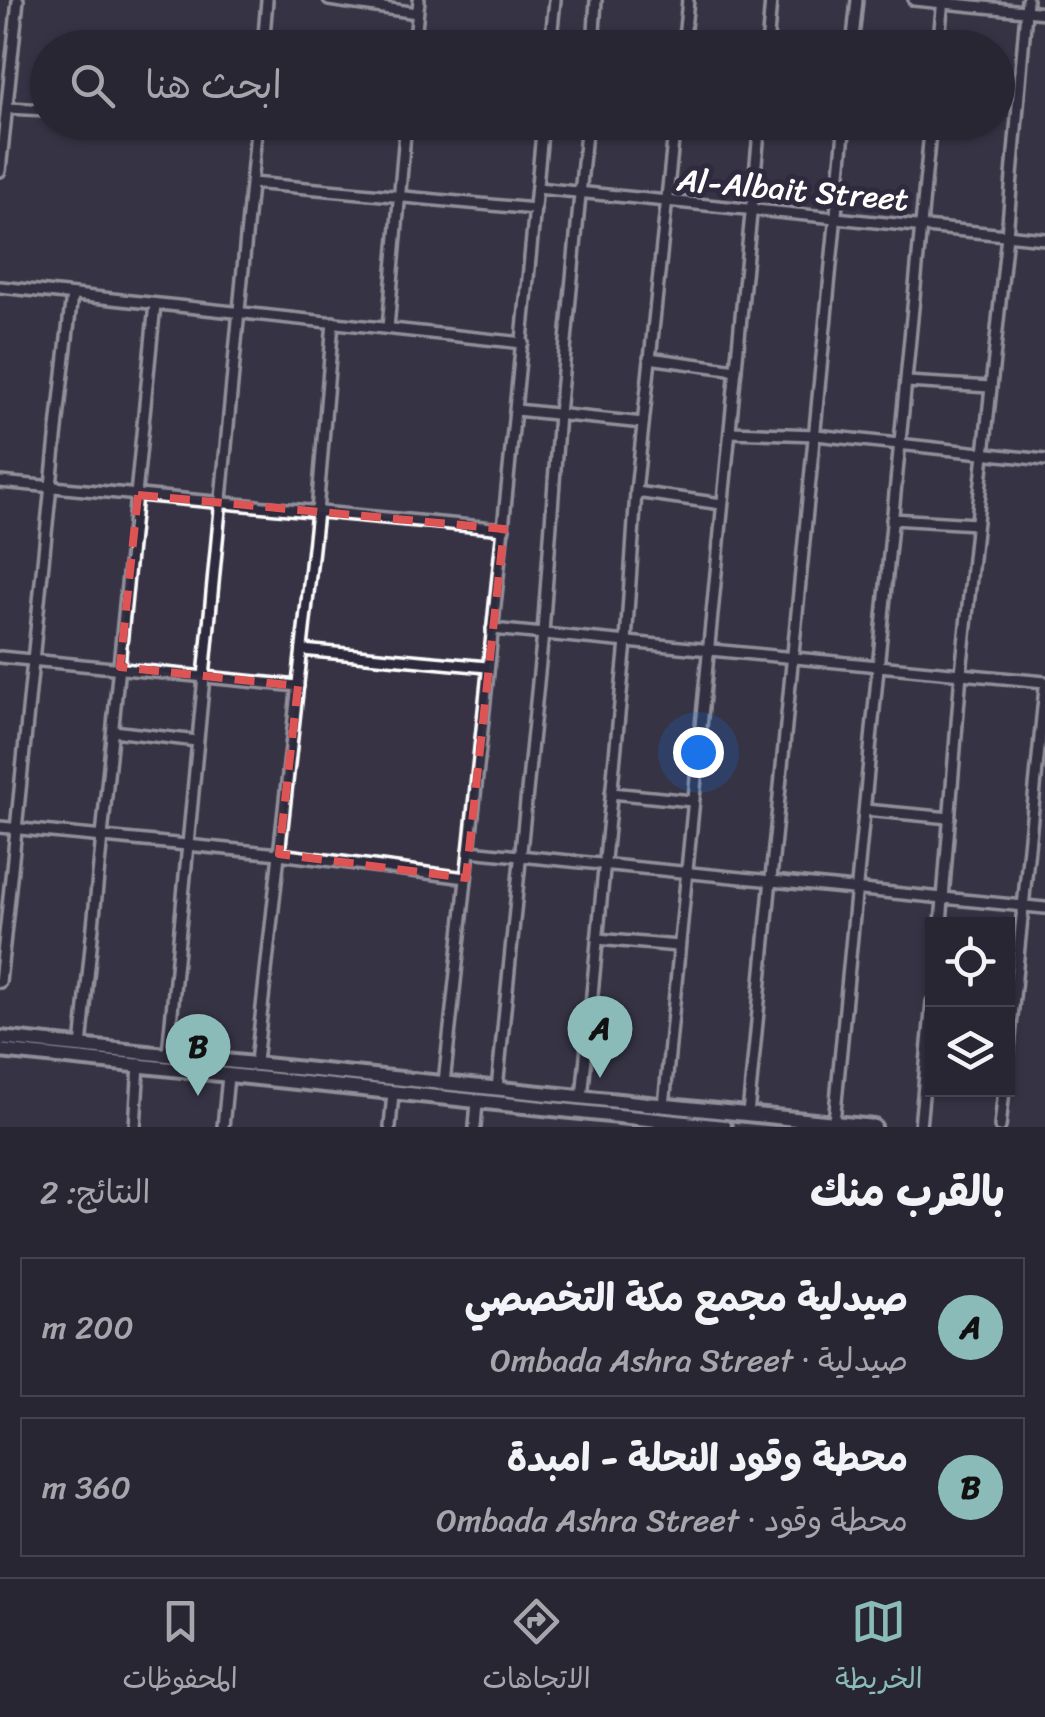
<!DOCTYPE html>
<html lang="ar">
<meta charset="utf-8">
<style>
:root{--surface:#292634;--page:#312e3c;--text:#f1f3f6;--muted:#a5a5ac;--line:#45434f;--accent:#8bbbb9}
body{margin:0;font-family:Sriracha,"Playpen Sans Arabic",sans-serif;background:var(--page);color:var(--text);direction:rtl}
.controls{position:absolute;right:30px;bottom:30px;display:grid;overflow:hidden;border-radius:0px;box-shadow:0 2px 8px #0004}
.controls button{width:90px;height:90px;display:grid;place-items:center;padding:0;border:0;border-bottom:2px solid var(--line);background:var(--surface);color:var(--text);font:50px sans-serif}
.you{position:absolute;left:698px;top:752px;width:35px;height:35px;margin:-25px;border:8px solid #fff;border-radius:50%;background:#1a73e8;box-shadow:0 0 0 15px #1a73e833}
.badge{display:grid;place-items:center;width:65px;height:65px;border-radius:50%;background:var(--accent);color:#111;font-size:32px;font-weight:700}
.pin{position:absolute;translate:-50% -82px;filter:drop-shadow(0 2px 5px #0008)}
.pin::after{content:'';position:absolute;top:52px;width:35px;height:30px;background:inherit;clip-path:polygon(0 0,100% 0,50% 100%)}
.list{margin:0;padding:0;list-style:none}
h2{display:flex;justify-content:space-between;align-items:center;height:130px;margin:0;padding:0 40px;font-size:42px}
h2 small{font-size:32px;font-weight:400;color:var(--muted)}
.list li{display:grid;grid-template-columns:65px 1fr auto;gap:30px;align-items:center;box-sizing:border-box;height:140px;margin:0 20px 20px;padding:0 20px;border:2px solid var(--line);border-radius:0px}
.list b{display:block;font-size:38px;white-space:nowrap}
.list p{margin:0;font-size:32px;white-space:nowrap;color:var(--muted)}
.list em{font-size:32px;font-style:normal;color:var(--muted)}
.icon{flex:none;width:55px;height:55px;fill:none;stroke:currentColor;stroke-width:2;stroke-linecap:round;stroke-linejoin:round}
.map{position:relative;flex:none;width:1045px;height:1127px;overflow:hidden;direction:ltr}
.search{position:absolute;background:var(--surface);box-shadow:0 2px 8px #0004;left:30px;right:30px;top:30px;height:110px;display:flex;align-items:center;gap:25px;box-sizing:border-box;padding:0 35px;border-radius:55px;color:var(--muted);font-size:38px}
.sheet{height:450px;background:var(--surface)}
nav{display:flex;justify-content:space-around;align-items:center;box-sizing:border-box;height:140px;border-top:2px solid var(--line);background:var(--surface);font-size:28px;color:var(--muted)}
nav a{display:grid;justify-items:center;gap:5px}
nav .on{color:var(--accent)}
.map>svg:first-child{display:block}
</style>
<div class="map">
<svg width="1045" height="1127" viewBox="0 0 1045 1127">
<rect width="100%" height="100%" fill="#373345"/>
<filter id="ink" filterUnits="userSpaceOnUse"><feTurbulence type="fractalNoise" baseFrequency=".01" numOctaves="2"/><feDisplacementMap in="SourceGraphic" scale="20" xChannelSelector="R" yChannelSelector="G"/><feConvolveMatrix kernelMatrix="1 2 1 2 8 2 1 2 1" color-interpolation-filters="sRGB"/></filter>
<g filter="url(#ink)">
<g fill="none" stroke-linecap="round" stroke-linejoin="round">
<!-- street casing -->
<g stroke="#fff" stroke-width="16">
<g id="street">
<polyline points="329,0 417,13"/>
<polyline points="914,0 1045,13"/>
<polyline points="263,48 267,0"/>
<polyline points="414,48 419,0"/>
<polyline points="550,48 555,0"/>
<polyline points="593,48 596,0"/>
<polyline points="683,48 688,0"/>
<polyline points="767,48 771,0"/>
<polyline points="852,48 857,0"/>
<polyline points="938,48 943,0"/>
<polyline points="7,108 48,110"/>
<polyline points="233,122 257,124"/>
<polyline points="0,171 18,0"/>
<polyline points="252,183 535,209"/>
<polyline points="537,188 1045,239"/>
<polyline points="0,287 523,343"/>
<polyline points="388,328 406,122"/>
<polyline points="649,358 736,370"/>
<polyline points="907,382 990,387"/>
<polyline points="516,410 643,423"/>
<polyline points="730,432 816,435 1045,460"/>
<polyline points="0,482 504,529"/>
<polyline points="636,492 722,504"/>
<polyline points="892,519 976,524"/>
<polyline points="492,629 1045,682"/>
<polyline points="302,650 487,667"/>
<polyline points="0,657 298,686"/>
<polyline points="113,731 197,741"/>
<polyline points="611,793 692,801"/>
<polyline points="865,810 950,818"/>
<polyline points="0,827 279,854 466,878"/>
<polyline points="469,851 1045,908"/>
<polyline points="941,924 961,673 1007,235 1027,0"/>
<polyline points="597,939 678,946"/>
<path d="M0,982C25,753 45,524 72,295"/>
<polyline points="81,1047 155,304"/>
<polyline points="168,1054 257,122"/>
<polyline points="1008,1057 1045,688"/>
<polyline points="256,1062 317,512 333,322"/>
<path d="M444,1083C479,763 513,443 543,122"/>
<polyline points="497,1089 543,633 559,414 587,122"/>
<polyline points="582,1098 626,642 636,492 675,122"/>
<polyline points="664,1106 760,122"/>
<polyline points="748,1114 845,122"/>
<polyline points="834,1122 931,122"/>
<polyline points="135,1127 139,1064"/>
<polyline points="223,1127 228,1076"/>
<polyline points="390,1127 393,1093"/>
<polyline points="475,1127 477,1102"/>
<polyline points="920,1127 932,1002"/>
<polyline points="1000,1127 1004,1090"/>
</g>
</g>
<!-- secondary casing -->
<g stroke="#fff" stroke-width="20">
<g id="secondary">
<polyline points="0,1038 874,1127"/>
<polyline points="0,1051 724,1127"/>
</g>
</g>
<!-- street -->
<use href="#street" stroke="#2f2a3d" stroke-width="9"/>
<!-- secondary -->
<use href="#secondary" stroke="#2f2a3d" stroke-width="12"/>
</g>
</g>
<!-- marked area -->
<path d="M0 0H1045V1127H0ZM138,495L504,529L466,878L279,854L298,686L120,667Z" fill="#373345" fill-opacity=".55" fill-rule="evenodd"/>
<path fill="none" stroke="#de5353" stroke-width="8" stroke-dasharray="20 12" stroke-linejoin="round" d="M138,495L504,529L466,878L279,854L298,686L120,667Z"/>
<g text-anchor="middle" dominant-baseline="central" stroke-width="10" stroke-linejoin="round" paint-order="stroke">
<!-- street labels -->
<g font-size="32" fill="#fff" stroke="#2f2a3d">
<text transform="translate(793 190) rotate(5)">Al-Albait Street</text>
</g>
</g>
</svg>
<div class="controls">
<button><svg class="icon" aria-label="locate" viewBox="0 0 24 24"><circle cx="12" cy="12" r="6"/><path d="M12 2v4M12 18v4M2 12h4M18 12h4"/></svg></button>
<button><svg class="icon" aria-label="layers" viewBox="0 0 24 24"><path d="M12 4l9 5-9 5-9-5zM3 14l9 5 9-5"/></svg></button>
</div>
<div class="you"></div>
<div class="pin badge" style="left:600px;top:1078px">A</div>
<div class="pin badge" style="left:198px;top:1096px">B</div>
<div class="search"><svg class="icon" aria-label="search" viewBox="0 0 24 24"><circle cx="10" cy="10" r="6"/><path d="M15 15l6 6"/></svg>ابحث هنا</div>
</div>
<section class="sheet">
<h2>بالقرب منك<small>النتائج: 2</small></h2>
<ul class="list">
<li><span class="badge">A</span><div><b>صيدلية مجمع مكة التخصصي</b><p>صيدلية · Ombada Ashra Street</p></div><em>200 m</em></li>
<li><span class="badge">B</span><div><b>محطة وقود النحلة - امبدة</b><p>محطة وقود · Ombada Ashra Street</p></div><em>360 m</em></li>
</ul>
</section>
<nav>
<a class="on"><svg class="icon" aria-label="map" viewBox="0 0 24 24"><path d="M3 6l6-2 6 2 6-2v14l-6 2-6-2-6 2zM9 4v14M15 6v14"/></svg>الخريطة</a>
<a><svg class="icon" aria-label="directions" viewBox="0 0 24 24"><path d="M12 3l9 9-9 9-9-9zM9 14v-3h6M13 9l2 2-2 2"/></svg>الاتجاهات</a>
<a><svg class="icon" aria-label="saved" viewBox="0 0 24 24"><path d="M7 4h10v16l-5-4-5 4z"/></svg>المحفوظات</a>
</nav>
